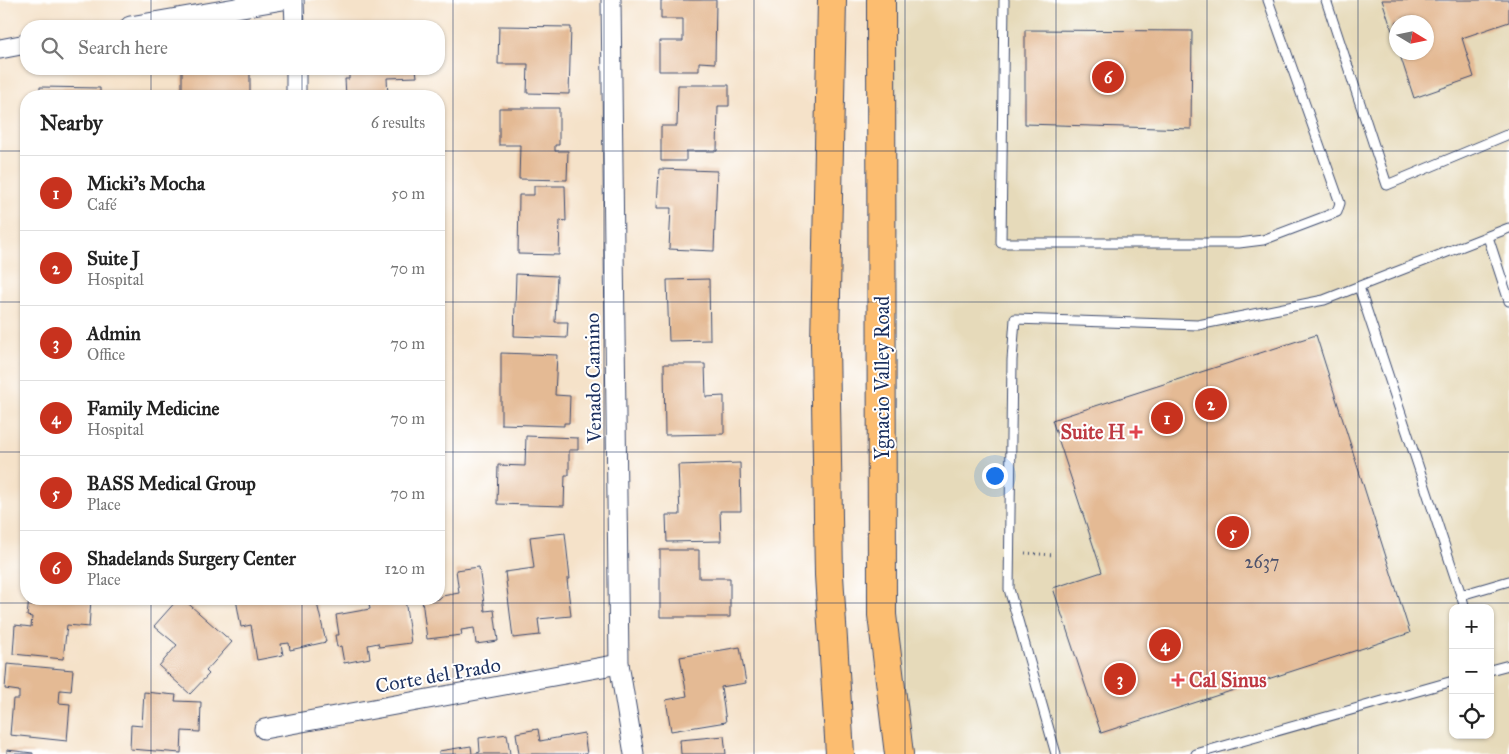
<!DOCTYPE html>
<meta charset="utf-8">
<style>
:root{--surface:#fff;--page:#f6f6f6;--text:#222;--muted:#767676;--line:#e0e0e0;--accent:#c8321e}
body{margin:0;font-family:"IM FELL Great Primer",serif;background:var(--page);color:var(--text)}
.controls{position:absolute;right:15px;bottom:15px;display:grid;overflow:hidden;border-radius:10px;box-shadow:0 1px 4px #0004}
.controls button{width:45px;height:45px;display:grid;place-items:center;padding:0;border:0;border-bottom:1px solid var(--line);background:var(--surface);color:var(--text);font:25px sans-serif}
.compass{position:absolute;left:1389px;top:15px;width:45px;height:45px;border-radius:50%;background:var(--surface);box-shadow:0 1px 4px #0004;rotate:100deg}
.you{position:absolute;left:994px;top:475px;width:18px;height:18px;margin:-12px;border:4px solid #fff;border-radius:50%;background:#1a73e8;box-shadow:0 0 0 8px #1a73e833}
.badge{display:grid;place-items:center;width:32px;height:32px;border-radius:50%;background:var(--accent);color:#fff;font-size:16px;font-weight:700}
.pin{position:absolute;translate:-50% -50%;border:2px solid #fff;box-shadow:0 1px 5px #0006}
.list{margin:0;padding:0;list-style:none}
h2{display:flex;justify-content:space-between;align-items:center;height:65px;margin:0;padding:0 20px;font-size:21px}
h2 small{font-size:16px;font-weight:400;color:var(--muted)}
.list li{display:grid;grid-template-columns:32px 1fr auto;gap:15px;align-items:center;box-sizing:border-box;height:75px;padding:0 20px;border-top:1px solid var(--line)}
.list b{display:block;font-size:19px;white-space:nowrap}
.list p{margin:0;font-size:16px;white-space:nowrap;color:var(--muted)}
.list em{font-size:16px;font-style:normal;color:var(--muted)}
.icon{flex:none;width:28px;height:28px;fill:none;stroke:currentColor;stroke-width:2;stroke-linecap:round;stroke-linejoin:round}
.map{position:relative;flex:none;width:1509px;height:754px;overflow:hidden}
.search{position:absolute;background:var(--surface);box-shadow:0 1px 4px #0004;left:20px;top:20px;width:425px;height:55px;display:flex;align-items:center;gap:12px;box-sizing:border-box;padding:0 18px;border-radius:20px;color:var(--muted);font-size:19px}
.panel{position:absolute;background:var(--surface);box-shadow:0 1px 4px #0004;left:20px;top:90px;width:425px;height:515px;border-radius:20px}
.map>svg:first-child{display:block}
</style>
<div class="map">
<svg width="1509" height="754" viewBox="0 0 1509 754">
<rect width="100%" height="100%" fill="#fff"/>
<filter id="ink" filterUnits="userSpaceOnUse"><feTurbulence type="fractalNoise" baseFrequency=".02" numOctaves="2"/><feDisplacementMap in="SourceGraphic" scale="10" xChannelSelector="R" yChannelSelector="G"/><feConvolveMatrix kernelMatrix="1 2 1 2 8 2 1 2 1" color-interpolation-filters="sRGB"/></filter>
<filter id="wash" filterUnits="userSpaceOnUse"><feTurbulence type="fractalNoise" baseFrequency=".0096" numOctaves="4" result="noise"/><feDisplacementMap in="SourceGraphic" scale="20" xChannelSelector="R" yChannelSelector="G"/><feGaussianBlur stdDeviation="1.12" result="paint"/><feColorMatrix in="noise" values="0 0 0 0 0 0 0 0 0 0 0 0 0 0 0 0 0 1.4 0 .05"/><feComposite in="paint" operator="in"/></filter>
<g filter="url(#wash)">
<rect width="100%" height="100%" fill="#f5e2c9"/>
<!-- built -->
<path fill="#e6daba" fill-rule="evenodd" d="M881,0H1509V754H899ZM1396,22H1426V52H1396ZM1453,608H1490V735H1453Z"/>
<g id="blocks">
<!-- building -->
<g fill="#e4ba94">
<polygon points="661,0 716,0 715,63 699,62 699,71 659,71 659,41 683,41 683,19 661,19"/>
<polygon points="1382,0 1509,0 1509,22 1462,38 1474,77 1414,98 1399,52 1426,52 1426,22 1396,22 1396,43"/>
<polygon points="499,26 571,27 569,94 527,93 528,64 498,64"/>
<polygon points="1025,30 1192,31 1191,129 1025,124"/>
<rect x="182" y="69" width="68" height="27"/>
<polygon points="349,69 416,69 417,77 387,78 388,96 346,96 345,79 349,79"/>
<polygon points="678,85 729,85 729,106 718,106 717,151 686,151 686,161 661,161 661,126 677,126"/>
<polygon points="40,87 100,88 100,96 40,96"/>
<polygon points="499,108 559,108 559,145 555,145 555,151 568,151 567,180 519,179 520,145 499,145"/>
<polygon points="659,169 717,171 714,251 669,249 671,208 657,208"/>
<polygon points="534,186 565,186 566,221 560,220 559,255 518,254 519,195 534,195"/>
<polygon points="516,274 557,276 555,322 568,322 567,338 514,336"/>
<polygon points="709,279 710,340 669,341 667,280"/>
<polygon points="1316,335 1410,633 1101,733 1053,588 1102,572 1052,420"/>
<polygon points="501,353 557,355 555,395 570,396 569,423 564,423 564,426 501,424"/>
<polygon points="664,364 705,364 706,397 724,396 724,434 665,435"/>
<polygon points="526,436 578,438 578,450 569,450 569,475 565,475 564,506 497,504 498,465 525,466"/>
<polygon points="740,463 741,511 720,511 721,541 667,542 666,515 680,515 678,465"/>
<polygon points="565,533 570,579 567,579 571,616 538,619 540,635 513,638 505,572 534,568 530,537"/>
<polygon points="25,541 26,541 26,564 23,564"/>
<polygon points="660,550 699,550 699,578 730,578 730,617 660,617"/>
<polygon points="479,567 485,611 494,610 498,641 476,644 474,628 461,630 462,635 427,639 422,600 439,599 442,596 459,593 456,570"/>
<polygon points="29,599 91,599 89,627 67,625 63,659 13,654 15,625 31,627 32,617 27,616"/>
<polygon points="178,599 183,599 232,642 206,671 209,674 190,694 159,666 177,645 154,626"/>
<polygon points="236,599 316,599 326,642 290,650 289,643 281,644 283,655 257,660 251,625 241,627"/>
<polygon points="368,599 405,599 411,643 379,647 378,643 368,645 370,658 344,663 341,646 337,647 335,635 339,635 336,615 370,609"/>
<polygon points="740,647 746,683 721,687 726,722 671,731 666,700 687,696 680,657"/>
<polygon points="7,664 73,670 71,691 60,690 59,703 70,704 67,741 10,735 13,699 19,699 19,691 5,689"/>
<polygon points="144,692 176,695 175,701 201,702 200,732 182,731 181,753 130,749 131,725 142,726"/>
<polygon points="538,729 540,741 584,733 587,754 519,754 516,733"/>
<polygon points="507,734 510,754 473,754 480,752 479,738"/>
<polygon points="724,736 726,754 681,754 680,740"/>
<polygon points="471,746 472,754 439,754 439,751"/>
<polygon points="7,750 33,753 33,754 7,754"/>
</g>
</g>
</g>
<g filter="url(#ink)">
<use href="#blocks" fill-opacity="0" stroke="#3c4a6e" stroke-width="1"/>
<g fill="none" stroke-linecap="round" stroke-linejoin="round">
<!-- service casing -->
<g stroke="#3c4a6e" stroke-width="11">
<g id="service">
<polyline points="1004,0 1001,243 1239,243 1263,240 1337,212 1340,203 1268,0"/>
<polyline points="1326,0 1387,185 1509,134"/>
<polyline points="1488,237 1509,301"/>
<polyline points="1359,287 1461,595 1509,581"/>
<polyline points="1461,595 1465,608"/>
<polyline points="1490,670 1509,665"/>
<polyline points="1056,754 1009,589 1012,360 1015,319 1198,325 1324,300 1509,228"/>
<polyline points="1196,754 1453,681"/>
</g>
</g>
<!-- minor casing -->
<g stroke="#3c4a6e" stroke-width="21">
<g id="minor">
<polyline points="294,0 295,26"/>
<polyline points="611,0 619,664 634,754"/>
<polyline points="130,26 283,0"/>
<polyline points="0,49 26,44"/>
<polyline points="296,69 296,96"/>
<polyline points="264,729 619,664"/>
</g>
</g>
<!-- trunk casing -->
<g stroke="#3c4a6e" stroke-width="30">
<g id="trunk">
<polyline points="832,0 825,344 829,575 840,754"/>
<polyline points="881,0 882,615 899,754"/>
</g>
</g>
<!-- path -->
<polyline stroke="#3c4a6e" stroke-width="3" stroke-dasharray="1 4" stroke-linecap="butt" points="1025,553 1053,555"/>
<!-- service -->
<use href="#service" stroke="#fff" stroke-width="9"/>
<!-- minor -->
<use href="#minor" stroke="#fff" stroke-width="19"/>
<!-- trunk -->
<use href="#trunk" stroke="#fcbd6f" stroke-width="28"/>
</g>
</g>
<!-- grid -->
<path fill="none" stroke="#1b2f5e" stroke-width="1" stroke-opacity="0.55" d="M151,0V26M302,0V26M453,0V754M604,0V754M754,0V754M905,0V754M1056,0V754M1207,0V754M1358,0V754M151,69V96M302,69V96M0,151H26M439,151H1509M0,302H26M439,302H1509M0,452H26M439,452H1509M151,599V754M302,599V754M0,603H1509"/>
<!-- markers -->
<g fill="#e0444e" stroke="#fff" stroke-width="2">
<path d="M1133.5 424.5h5v5h5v5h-5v5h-5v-5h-5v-5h5z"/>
<path d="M1175.5 672.5h5v5h5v5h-5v5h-5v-5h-5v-5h5z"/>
</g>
<g text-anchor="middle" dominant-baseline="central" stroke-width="4" stroke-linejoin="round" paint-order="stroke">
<!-- number labels -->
<g font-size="18" fill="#4d526c">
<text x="1262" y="562">2637</text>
</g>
<!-- street labels -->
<g font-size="20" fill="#1b2f5e" stroke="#fff">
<text transform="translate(593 378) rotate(-91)">Venado Camino</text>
<text transform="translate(882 378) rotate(-90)">Ygnacio Valley Road</text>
<text transform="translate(438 675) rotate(-10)">Corte del Prado</text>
</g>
<!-- health labels -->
<g font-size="20" font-weight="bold" fill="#be3a42" stroke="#fff" text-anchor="end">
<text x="1125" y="432">Suite H</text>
<text x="1189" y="680" text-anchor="start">Cal Sinus</text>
</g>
</g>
</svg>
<div class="controls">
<button>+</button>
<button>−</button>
<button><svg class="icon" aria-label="locate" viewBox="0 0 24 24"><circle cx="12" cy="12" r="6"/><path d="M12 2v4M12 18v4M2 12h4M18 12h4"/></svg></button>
</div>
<svg class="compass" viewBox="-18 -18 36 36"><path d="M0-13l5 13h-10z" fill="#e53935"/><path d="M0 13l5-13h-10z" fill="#767676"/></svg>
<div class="you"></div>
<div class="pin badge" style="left:1167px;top:418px">1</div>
<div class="pin badge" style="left:1211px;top:404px">2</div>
<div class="pin badge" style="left:1120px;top:679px">3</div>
<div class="pin badge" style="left:1165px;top:645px">4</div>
<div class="pin badge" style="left:1233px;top:532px">5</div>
<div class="pin badge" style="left:1108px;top:77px">6</div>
<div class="search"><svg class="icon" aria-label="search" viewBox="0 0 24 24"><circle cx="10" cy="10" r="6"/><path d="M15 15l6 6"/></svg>Search here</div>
<section class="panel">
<h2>Nearby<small>6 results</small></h2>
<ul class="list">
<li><span class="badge">1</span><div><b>Micki's Mocha</b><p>Café</p></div><em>50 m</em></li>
<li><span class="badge">2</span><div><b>Suite J</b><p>Hospital</p></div><em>70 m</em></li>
<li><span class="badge">3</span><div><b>Admin</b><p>Office</p></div><em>70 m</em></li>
<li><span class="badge">4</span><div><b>Family Medicine</b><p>Hospital</p></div><em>70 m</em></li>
<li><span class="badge">5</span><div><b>BASS Medical Group</b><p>Place</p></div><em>70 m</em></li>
<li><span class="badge">6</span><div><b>Shadelands Surgery Center</b><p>Place</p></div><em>120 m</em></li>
</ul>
</section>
</div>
